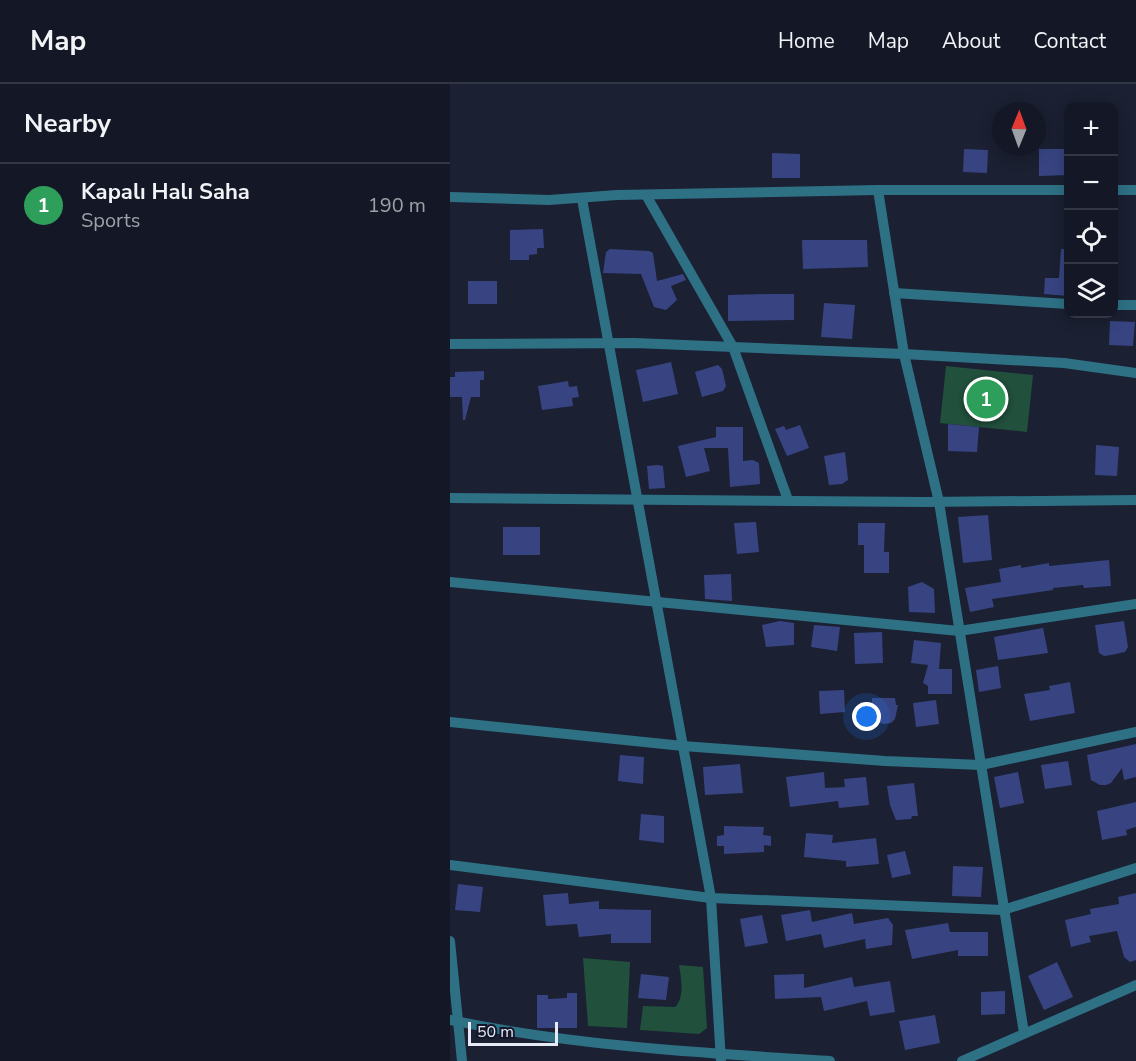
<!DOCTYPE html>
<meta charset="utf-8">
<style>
:root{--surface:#141826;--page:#1d212e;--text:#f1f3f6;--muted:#9da0a7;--line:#333743;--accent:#7c3aed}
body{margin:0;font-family:"Nunito Sans",sans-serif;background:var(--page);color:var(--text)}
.controls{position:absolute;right:18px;top:18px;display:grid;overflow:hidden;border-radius:12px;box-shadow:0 3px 15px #0003}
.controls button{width:54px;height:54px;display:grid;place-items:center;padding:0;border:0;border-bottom:2px solid var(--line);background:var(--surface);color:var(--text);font:30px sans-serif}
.compass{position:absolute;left:542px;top:18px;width:54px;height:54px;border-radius:50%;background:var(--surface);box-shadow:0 3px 15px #0003;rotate:1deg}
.scale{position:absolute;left:18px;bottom:15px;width:90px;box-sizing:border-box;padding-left:6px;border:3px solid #e6eaf7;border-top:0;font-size:16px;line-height:21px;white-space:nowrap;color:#e6eaf7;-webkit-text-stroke:4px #121628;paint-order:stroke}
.you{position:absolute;left:417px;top:633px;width:21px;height:21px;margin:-15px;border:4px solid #fff;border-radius:50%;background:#1a73e8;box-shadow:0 0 0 9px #1a73e833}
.badge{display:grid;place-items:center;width:39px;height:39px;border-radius:50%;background:var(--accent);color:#fff;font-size:20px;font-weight:700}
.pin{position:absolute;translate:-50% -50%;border:3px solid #fff;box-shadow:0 2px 6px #0006}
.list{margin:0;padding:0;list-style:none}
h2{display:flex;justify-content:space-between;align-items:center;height:78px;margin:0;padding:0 24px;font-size:26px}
h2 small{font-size:20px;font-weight:400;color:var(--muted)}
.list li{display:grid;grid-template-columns:39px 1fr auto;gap:18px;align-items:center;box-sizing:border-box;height:84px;padding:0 24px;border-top:2px solid var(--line)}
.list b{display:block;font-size:22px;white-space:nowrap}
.list p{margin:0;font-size:20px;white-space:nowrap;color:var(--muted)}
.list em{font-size:20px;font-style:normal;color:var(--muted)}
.icon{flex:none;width:33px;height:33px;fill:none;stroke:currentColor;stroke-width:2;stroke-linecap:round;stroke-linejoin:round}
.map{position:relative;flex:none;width:686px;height:977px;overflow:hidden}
header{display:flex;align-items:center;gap:36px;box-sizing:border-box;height:84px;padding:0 30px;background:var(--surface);border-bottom:2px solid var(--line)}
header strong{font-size:28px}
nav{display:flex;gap:33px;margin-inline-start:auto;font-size:21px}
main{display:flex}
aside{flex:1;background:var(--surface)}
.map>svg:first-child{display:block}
</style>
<header>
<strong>Map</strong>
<nav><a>Home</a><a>Map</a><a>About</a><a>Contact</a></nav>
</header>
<main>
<aside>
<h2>Nearby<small></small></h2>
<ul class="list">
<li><span class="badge" style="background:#2e9e5b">1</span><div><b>Kapalı Halı Saha</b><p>Sports</p></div><em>190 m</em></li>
</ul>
</aside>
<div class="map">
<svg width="686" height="977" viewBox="0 0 686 977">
<rect width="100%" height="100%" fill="#1b2032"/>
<!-- green -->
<g fill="#21503d">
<polygon points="496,282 583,291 577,348 490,339"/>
<polygon points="133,874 180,878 177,944 138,942"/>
<path d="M229,881L253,883L257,944L249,950L190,946L193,922L225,923C235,913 231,894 229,881Z"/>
</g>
<!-- building -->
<g fill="#374481">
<polygon points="514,65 538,66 537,89 513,88"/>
<polygon points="589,65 618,65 618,91 589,92"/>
<polygon points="322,69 350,70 350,94 322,94"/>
<polygon points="93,145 94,164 87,164 87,170 79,171 79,176 60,176 60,146"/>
<polygon points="352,156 417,156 418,183 353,185"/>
<polygon points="160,165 199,167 203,169 207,197 233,190 236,196 221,202 227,216 216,226 204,223 191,190 153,189 156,168"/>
<polygon points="611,165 618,165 618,212 594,210 595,194 609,194"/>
<rect x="18" y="197" width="29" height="23"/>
<polygon points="319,210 344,210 344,236 278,237 278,211"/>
<polygon points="374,219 405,221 402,255 371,253"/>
<polygon points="660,237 685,238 683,262 659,261"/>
<polygon points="221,278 228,310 193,318 186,286"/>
<polygon points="268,281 272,285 276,302 273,307 252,313 245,288"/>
<polygon points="34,287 34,296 30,296 30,313 21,313 15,336 13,336 12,313 0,313 0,293 5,293 5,288"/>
<polygon points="118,297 119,303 127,302 129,313 122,314 123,322 92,326 88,302"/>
<polygon points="498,340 529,343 527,368 498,367"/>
<polygon points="350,341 359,364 337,372 325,345 334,342 336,346"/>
<polygon points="266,343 293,343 293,377 303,376 309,379 310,400 280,403 278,364 254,364 260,387 236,393 228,362 266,353"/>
<polygon points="646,361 669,363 667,392 645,391"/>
<polygon points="395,368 398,396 392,400 379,401 374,372"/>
<polygon points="208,381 213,382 215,404 199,405 197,382"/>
<polygon points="538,431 542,476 513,479 508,433"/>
<polygon points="306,438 309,468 287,470 284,439"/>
<polygon points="408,439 435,439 434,468 439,468 439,489 414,489 414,461 408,461"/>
<rect x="53" y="443" width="37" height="28"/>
<polygon points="659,476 661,502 634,504 633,501 603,504 603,506 542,515 544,523 520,528 515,504 551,498 549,485 571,481 571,484 599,479 599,482"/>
<polygon points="281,490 282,517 255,515 254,491"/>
<polygon points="472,498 484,505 485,529 459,528 458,503"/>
<polygon points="330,537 344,539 344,561 316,563 312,541"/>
<polygon points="674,537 678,563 675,568 661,571 654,572 649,569 645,541"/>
<polygon points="364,541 390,543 387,567 361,563"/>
<polygon points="593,544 598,569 548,576 544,553"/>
<polygon points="432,548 433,579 405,580 404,549"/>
<polygon points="464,556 491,559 489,585 502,585 502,610 478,610 478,602 473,599 478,581 461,579"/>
<polygon points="548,582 551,604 529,608 526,586"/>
<polygon points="620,598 625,629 580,637 574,610 600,606 599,602"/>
<polygon points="394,606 395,628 370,630 369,607"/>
<polygon points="422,614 445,614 446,621 448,621 445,635 441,639 434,640 422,637"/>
<polygon points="486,616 489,640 466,643 463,619"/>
<polygon points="686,660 686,693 674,696 672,684 661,699 656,701 650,701 641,696 637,671"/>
<polygon points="170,671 194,673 193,700 168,697"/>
<polygon points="618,677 622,701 595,705 591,681"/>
<polygon points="290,680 293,709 255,711 253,683"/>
<polygon points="374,688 375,704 395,703 394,695 416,693 419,721 389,724 388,717 340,723 336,693"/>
<polygon points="568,688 574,719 550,724 544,693"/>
<polygon points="464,699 468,732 462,732 461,735 446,736 440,721 437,702"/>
<polygon points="686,718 686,743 676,746 677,751 652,756 647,727"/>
<polygon points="191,730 214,732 214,759 189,756"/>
<polygon points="274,742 314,743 313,751 321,752 321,762 314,761 314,768 274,770 274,762 267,762 267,752 274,751"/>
<polygon points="356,749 383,751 382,759 426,754 429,780 396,783 396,777 354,773"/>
<polygon points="455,767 461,790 442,794 437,771"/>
<polygon points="503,782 533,783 531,813 502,812"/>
<polygon points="8,800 33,803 30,828 5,826"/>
<polygon points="118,809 119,820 149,817 149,825 201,826 201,859 161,859 161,850 129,853 127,840 96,842 93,811"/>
<polygon points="686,809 686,876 680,878 674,873 667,847 639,852 641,858 621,863 615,836 641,830 640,825 669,820 668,813"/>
<polygon points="360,826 362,838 402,829 404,840 438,834 443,841 442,861 416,865 415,855 374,864 371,850 336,857 331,831"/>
<polygon points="312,831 318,859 295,863 290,835"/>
<polygon points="498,839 500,848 538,848 538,872 508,872 508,866 462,875 455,846"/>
<polygon points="607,878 623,913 594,926 578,892"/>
<polygon points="191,890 219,893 216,916 188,914"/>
<polygon points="354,890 354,904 402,893 404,903 440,897 445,928 420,932 417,917 374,927 371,913 325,915 324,891"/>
<polygon points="555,907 555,930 531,931 531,908"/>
<polygon points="117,909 127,909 127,944 87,944 87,911 98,911 98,915 117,914"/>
<polygon points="485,931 490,959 455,966 449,937"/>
</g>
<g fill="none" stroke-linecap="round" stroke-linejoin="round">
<!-- minor -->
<g stroke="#2e7185" stroke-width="10">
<polyline points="428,106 454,270 489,418 574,949"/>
<polyline points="664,106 686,106"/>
<polyline points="196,111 283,263 338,416"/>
<polyline points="0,113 99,116 167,111 428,106 618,106"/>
<polyline points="132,115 261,814 271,977"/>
<polyline points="444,209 618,220"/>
<polyline points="664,221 686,221"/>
<polyline points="0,260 185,259 454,270 614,279 686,289"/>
<polyline points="0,414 474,418 686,416"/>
<polyline points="0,498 509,547 686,520"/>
<polyline points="0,638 233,662 435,677 531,681 686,648"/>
<polyline points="0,781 261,814 553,826 686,784"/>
<polyline points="0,857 12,977"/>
<path d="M0,936C125,962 253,969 380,977"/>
<polyline points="512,977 686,901"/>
</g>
</g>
</svg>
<div class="controls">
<button>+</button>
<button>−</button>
<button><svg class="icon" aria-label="locate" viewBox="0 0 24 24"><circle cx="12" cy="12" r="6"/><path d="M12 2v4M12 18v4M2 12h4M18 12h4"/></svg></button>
<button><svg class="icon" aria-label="layers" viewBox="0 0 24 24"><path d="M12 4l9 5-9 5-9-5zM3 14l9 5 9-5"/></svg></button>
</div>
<svg class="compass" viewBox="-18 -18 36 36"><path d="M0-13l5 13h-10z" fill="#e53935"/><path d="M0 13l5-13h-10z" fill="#9da0a7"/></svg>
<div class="scale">50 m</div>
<div class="you"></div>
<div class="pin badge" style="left:536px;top:315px;background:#2e9e5b">1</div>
</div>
</main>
